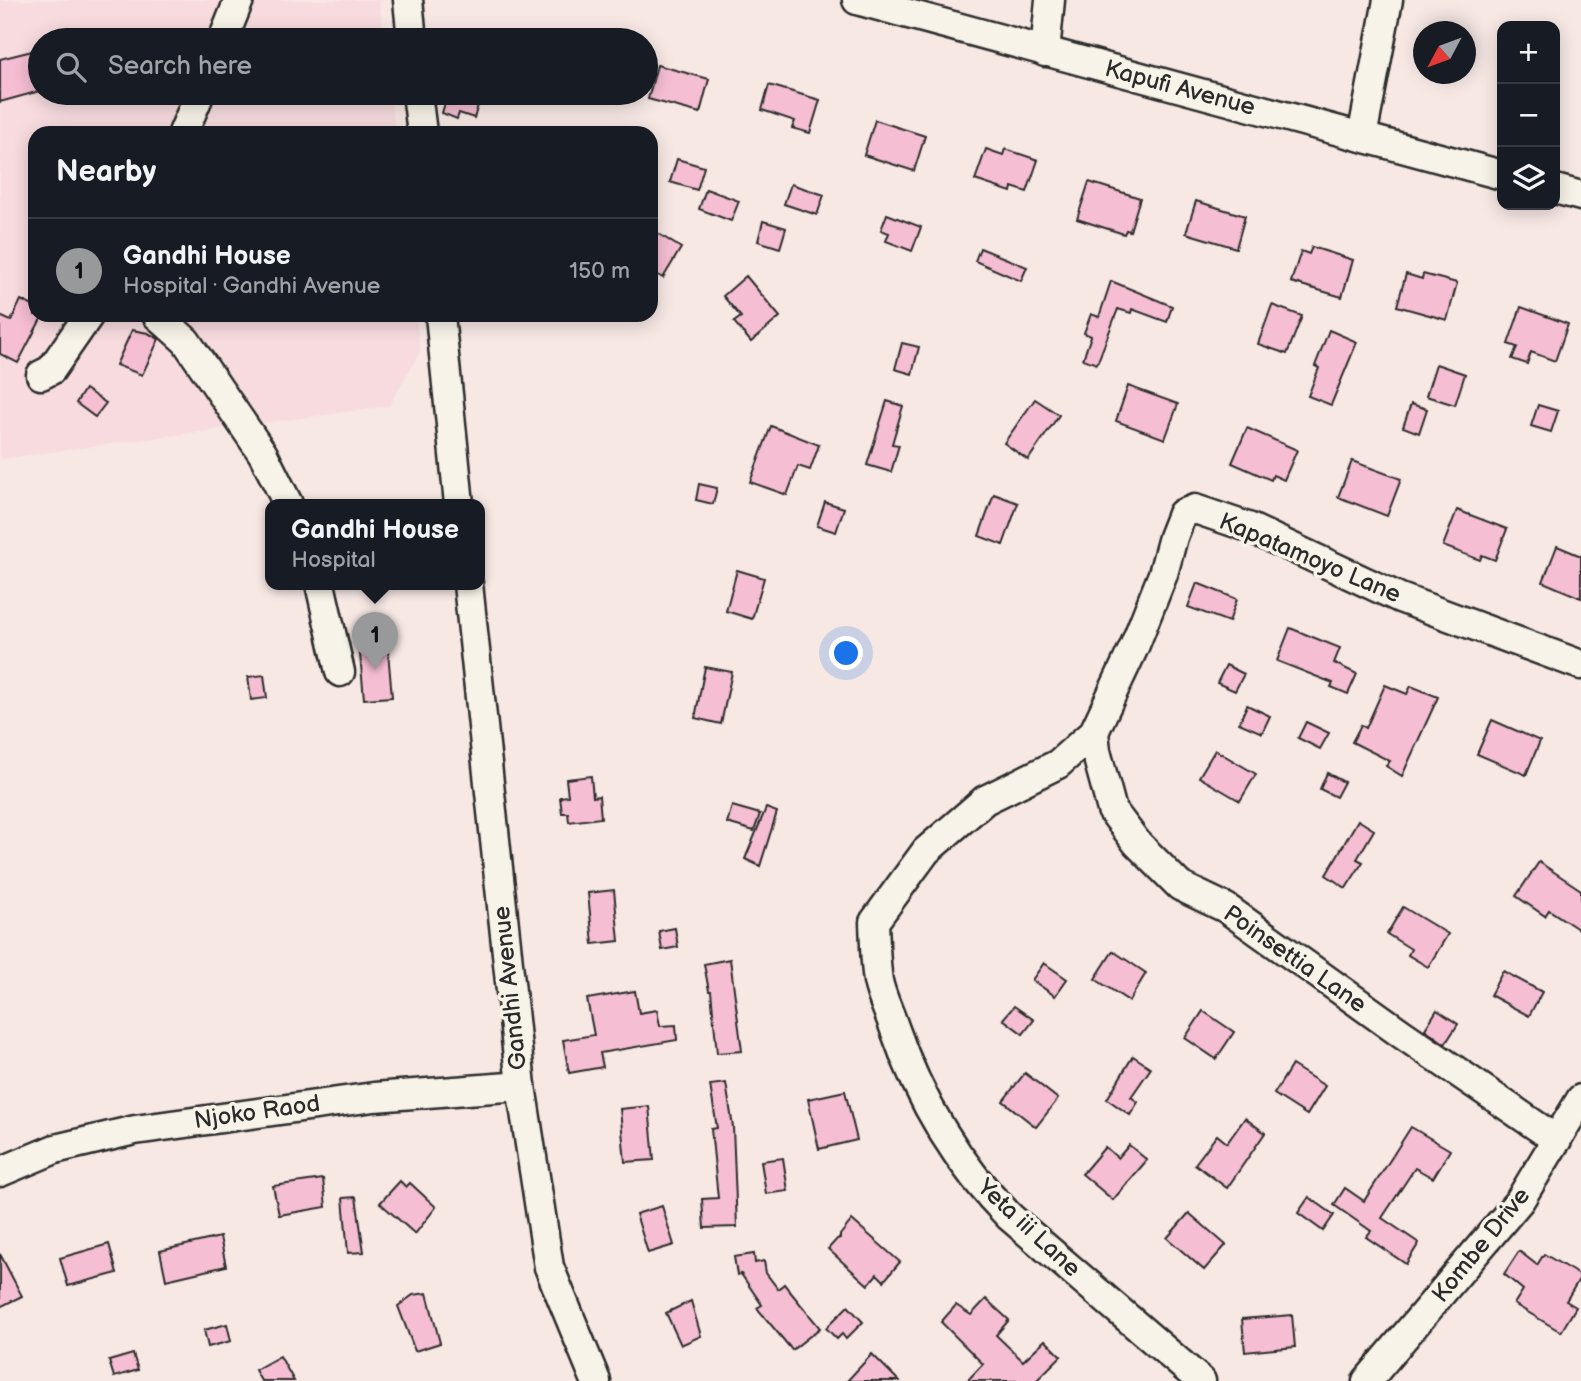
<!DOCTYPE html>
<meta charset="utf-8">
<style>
:root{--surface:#171b24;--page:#20242c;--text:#f1f3f6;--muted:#9ea1a6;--line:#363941;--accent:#98999b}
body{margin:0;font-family:"Balsamiq Sans",sans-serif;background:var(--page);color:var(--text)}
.controls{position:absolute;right:21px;top:21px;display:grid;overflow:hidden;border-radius:14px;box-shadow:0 4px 18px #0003}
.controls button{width:63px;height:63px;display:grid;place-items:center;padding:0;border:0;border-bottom:2px solid var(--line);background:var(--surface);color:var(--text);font:35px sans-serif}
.compass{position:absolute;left:1413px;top:21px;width:63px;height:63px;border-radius:50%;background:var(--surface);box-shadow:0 4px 18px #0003;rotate:229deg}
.you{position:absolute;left:847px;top:654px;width:24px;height:24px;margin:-18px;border:5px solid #fff;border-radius:50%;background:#1a73e8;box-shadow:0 0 0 10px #1a73e833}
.badge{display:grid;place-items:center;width:46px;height:46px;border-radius:50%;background:var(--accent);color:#111;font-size:23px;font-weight:700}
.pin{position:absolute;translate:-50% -58px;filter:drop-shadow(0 2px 4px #0008)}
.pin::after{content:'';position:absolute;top:37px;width:24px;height:21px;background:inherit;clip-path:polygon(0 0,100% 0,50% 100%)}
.popup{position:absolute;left:265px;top:499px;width:220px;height:91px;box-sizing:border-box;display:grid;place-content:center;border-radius:14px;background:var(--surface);filter:drop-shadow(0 2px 5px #0005);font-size:23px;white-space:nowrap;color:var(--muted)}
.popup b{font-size:26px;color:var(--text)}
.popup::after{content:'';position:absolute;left:50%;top:100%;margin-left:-14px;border:14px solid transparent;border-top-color:var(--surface)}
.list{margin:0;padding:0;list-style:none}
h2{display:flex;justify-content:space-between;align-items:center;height:91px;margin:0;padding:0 28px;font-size:30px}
h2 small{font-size:23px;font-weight:400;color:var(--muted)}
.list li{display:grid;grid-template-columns:46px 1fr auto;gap:21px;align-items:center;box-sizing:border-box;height:105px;padding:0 28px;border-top:2px solid var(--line)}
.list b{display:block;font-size:26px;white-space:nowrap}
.list p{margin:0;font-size:23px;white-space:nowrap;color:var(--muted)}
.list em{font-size:23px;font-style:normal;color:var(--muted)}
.icon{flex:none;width:38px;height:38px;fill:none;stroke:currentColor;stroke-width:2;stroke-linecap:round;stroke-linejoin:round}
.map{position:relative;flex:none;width:1581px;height:1381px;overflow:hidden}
.search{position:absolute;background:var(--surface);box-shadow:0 4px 18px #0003;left:28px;top:28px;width:630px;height:77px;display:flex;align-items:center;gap:18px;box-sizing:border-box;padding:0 24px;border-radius:38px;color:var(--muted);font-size:26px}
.panel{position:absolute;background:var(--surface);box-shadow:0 4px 18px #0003;left:28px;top:126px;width:630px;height:196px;border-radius:21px}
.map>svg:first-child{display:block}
</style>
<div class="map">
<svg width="1581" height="1381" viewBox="0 0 1581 1381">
<rect width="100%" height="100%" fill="#f7e8e4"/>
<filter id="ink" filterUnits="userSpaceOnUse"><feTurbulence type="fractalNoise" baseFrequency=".0143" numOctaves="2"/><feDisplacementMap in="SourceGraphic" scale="14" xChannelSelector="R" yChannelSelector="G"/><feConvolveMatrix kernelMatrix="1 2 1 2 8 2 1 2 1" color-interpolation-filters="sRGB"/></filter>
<g filter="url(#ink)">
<!-- built -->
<polygon fill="#f7dbdf" points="0,0 379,0 384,40 40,40 40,93 390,93 395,133 35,133 35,315 416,315 420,352 389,406 0,459"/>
<!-- building -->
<g fill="#f6bed3" stroke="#2b2b2b" stroke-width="2">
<polygon points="40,49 40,91 0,102 0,59"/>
<polygon points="657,65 709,79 700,113 648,99"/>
<polygon points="769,85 820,100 810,133 792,128 795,121 762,110"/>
<polygon points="448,93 463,93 480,99 474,118 459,113 457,119 442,113"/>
<polygon points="875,120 925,136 914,171 864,155"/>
<polygon points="986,149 1003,155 1005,149 1038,160 1027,192 1012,187 1011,192 975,180"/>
<polygon points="677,159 704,167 697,190 670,182"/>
<polygon points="1089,182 1140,198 1130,231 1126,230 1124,234 1077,219"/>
<polygon points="791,184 824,195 817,215 784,204"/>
<polygon points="706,189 739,201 731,221 699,209"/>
<polygon points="1196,201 1245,216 1236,248 1186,233"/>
<polygon points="887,214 921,227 912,251 886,241 889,233 881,230"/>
<polygon points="763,221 786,228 780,248 758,241"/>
<polygon points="651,229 681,248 663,278 651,271"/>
<polygon points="1312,247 1353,260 1342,297 1291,282 1301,251 1309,254"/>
<polygon points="980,248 1027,267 1021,281 975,261"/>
<polygon points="1406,274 1422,279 1423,274 1457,283 1447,320 1397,306"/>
<polygon points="746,276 780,317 751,342 734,322 741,317 723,296"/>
<polygon points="1111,281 1172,306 1167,322 1132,309 1131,313 1118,309 1097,364 1083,359 1091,336 1084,333 1091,314 1099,317"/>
<polygon points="21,300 35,307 35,315 43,315 18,363 0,354 0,316 11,321"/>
<polygon points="1272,305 1302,316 1287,354 1258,344"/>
<polygon points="1521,307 1568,324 1555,361 1531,352 1527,364 1512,359 1517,347 1508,344"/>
<polygon points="132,330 148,333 159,339 142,375 116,365"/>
<polygon points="1329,330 1357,342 1331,405 1308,396 1319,368 1315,366"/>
<polygon points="902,343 919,347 912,374 895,369"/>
<polygon points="1436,364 1465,374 1455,405 1426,396"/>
<polygon points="1128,386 1178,404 1165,439 1116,421"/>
<polygon points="85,389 106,403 95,417 76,403"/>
<polygon points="1035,399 1059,415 1028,460 1004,443"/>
<polygon points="887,401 903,406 892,444 899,445 891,472 867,465"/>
<polygon points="1411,404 1427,409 1419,433 1403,427"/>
<polygon points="1538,405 1558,411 1551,432 1531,426"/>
<polygon points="771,426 819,445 810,470 798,466 787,495 750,482"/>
<polygon points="1247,428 1297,450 1284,480 1273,475 1271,480 1232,463"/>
<polygon points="1352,461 1401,479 1387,516 1338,497"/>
<polygon points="699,484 717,488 713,504 696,500"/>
<polygon points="994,494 1018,503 1003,545 979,536"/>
<polygon points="825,502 844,508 836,532 817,526"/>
<polygon points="1457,510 1507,529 1495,560 1482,555 1480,560 1443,546"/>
<polygon points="1557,546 1581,556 1581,598 1543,582"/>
<polygon points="737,570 764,578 752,619 726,611"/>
<polygon points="1197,583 1237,599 1229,622 1188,607"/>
<polygon points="1290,628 1340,648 1334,663 1357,674 1348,694 1331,687 1333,683 1277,661"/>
<polygon points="387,640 392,697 364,699 359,643"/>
<polygon points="1226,665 1244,674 1235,691 1217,683"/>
<polygon points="705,667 732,672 721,724 695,718"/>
<polygon points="264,675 267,698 251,700 248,677"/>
<polygon points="1385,685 1407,694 1411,686 1438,697 1402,776 1386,766 1390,761 1352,742 1361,725 1366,728"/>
<polygon points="1247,705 1270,716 1262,733 1239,723"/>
<polygon points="1492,720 1540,741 1526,775 1477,754"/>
<polygon points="1306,722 1329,733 1320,749 1298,738"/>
<polygon points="1215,750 1256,774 1240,801 1199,777"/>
<polygon points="1327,773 1344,782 1336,797 1320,789"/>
<polygon points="591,776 593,797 599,796 601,818 569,822 568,813 562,813 560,797 568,796 566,779"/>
<polygon points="732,806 760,814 754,831 727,823"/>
<polygon points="766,808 777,812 760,866 745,859"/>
<polygon points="1358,820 1374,830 1357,859 1363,862 1346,888 1326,875"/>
<polygon points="1539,862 1581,890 1581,931 1549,910 1545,916 1516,896"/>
<polygon points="614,890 619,941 593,944 588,893"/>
<polygon points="1403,907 1448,934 1428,967 1408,955 1411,949 1387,934"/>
<polygon points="675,928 678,947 662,950 659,931"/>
<polygon points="1113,951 1146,973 1129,1001 1095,979"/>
<polygon points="730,959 742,1051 717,1053 711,991 709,991 704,964"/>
<polygon points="1044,963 1067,979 1055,996 1032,980"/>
<polygon points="1503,971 1542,992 1529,1016 1490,995"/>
<polygon points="635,991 639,1013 657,1010 660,1026 676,1025 677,1040 600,1053 603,1067 569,1073 563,1040 594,1035 587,999"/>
<polygon points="1014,1006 1034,1020 1023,1034 1003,1019"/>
<polygon points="1437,1010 1458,1024 1445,1044 1425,1029"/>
<polygon points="1203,1011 1234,1032 1216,1059 1185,1038"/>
<polygon points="1133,1056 1151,1068 1131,1097 1138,1102 1130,1115 1107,1099"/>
<polygon points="1292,1065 1325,1086 1307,1115 1274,1094"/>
<polygon points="1025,1073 1058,1099 1036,1127 1003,1101"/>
<polygon points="726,1083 733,1127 737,1227 704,1228 702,1199 718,1198 711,1129 717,1128 710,1085"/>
<polygon points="845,1091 857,1140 819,1149 808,1099"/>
<polygon points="649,1106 654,1160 625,1162 620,1109"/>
<polygon points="1245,1118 1265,1133 1227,1188 1195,1164 1217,1135 1227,1143"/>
<polygon points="1411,1127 1450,1150 1433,1178 1415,1168 1382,1218 1419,1243 1406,1264 1366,1237 1371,1231 1334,1205 1345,1188 1364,1201"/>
<polygon points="1129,1145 1147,1160 1113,1200 1082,1174 1105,1147 1118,1158"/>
<polygon points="783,1158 788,1191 766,1194 761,1161"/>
<polygon points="323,1179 326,1207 279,1215 273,1186"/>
<polygon points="400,1181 406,1187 410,1183 436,1207 415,1234 380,1203"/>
<polygon points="356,1197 364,1252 348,1253 343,1198"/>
<polygon points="1309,1197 1334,1215 1323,1231 1298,1213"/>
<polygon points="662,1206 674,1245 648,1253 636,1214"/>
<polygon points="1189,1213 1226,1245 1204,1270 1167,1238"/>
<polygon points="852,1220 900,1262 884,1281 877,1274 868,1285 828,1249 837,1239 840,1238 840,1235"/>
<polygon points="220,1237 226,1266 166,1280 160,1251"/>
<polygon points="109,1244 117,1273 68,1286 60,1258"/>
<polygon points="1519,1251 1537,1265 1544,1254 1581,1276 1566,1301 1576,1307 1561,1332 1514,1304 1523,1290 1504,1274"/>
<polygon points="0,1254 22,1296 0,1307"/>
<polygon points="754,1254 755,1263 764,1261 766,1273 778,1289 784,1284 820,1328 792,1350 757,1308 762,1305 741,1274 737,1275 734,1257"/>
<polygon points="427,1293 440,1343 415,1351 398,1306 413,1295"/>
<polygon points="986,1299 1009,1320 996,1335 1023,1361 1045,1340 1061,1356 1036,1381 967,1381 983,1364 941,1322 956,1305 971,1315"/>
<polygon points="691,1301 701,1336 681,1345 666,1313"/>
<polygon points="848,1306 863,1322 846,1339 842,1334 837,1339 826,1328"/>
<polygon points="1292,1315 1295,1347 1245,1352 1242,1319"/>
<polygon points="227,1324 231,1341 208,1347 204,1330"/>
<polygon points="133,1354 138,1370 114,1377 109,1361"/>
<polygon points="872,1354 899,1381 847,1381"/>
<polygon points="280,1356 294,1381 261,1381 255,1370"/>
</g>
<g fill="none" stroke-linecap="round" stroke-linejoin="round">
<!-- minor casing -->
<g stroke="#2b2b2b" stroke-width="33">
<g id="minor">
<polyline points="408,0 412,40"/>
<polyline points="857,0 1502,175"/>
<polyline points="223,40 239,0"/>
<polyline points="1045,52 1050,0"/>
<polyline points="417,93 422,133"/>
<polyline points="183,133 200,93"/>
<polyline points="1362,137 1388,0"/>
<polyline points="1555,189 1581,196"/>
<polyline points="157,315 186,341 263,454 288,504"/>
<polyline points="440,315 459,504"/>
<polyline points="41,375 51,370 89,315"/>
<polyline points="320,584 340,672"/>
<polyline points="468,584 521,1086 549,1267 596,1381"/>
<polyline points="1094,732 1096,751 1112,810 1137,843 1180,886 1226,908 1402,1034 1557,1140"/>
<polyline points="0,1172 55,1149 135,1130 374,1097 521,1086"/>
<path d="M1201,1381L1010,1217C956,1163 919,1099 894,1027C889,1012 881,996 878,981C875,962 875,942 874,922L926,851L985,800L1058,764L1094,732L1134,647L1163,574L1173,537L1182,514L1195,509L1248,527L1400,598L1581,665"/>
<polyline points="1367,1381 1520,1200 1581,1099"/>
</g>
</g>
<!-- minor -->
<use href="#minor" stroke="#f7f3e8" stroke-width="28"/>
</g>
</g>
<g text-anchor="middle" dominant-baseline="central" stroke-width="7" stroke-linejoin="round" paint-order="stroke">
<!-- street labels -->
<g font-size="24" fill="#2b2b2b" stroke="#f7f3e8">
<text transform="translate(1180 88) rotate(15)">Kapufi Avenue</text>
<text transform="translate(1310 558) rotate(23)">Kapatamoyo Lane</text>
<text transform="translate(1295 959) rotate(35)">Poinsettia Lane</text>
<text transform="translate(510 988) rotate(-96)">Gandhi Avenue</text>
<text transform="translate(257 1112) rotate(-8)">Njoko Raod</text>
<text transform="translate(1029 1228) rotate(43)">Yeta iii Lane</text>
<text transform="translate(1481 1245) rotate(-51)">Kombe Drive</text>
</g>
</g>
</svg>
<div class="controls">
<button>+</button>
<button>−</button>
<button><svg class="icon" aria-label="layers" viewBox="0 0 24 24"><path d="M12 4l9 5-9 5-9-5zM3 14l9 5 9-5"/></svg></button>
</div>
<svg class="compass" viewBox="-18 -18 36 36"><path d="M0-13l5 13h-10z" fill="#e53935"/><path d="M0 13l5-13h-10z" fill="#9ea1a6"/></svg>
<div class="you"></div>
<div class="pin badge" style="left:375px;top:670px">1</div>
<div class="popup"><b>Gandhi House</b>Hospital</div>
<div class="search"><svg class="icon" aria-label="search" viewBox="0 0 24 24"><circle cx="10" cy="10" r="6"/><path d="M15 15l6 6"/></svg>Search here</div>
<section class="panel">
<h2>Nearby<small></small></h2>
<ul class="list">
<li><span class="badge">1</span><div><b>Gandhi House</b><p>Hospital · Gandhi Avenue</p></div><em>150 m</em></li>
</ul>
</section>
</div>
